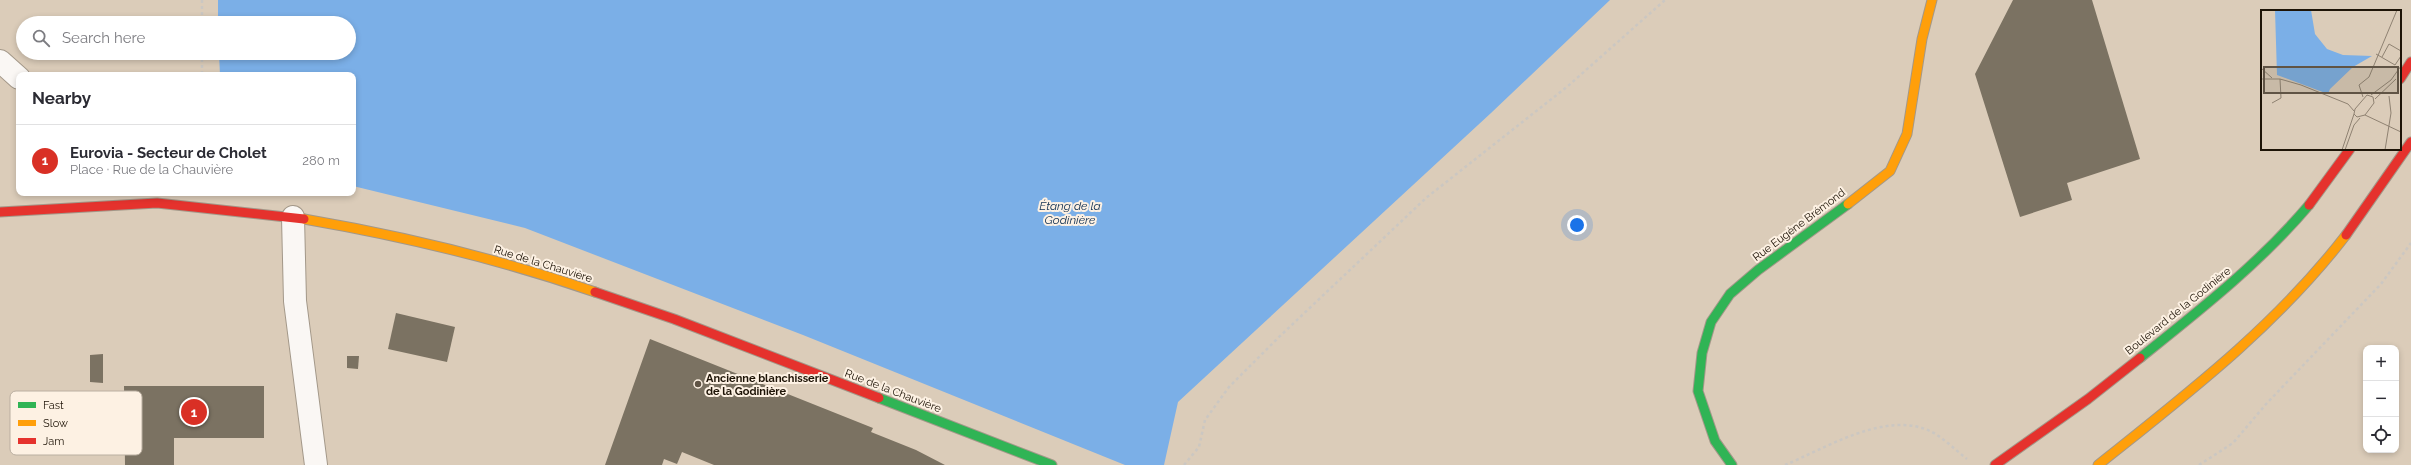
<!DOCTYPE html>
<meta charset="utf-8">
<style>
:root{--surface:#fff;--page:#f7f7f7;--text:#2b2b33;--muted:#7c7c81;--line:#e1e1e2;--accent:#d93025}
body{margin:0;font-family:Raleway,sans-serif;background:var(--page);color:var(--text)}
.controls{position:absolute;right:12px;bottom:12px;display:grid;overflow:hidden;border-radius:8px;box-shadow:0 2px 6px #0003}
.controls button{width:36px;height:36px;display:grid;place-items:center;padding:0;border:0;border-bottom:1px solid var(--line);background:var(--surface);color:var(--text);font:20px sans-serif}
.you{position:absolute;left:1577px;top:225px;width:14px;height:14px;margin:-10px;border:3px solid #fff;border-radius:50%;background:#1a73e8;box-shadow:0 0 0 6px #1a73e833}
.badge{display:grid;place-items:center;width:26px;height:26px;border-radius:50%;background:var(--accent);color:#fff;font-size:13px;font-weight:700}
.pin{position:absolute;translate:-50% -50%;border:2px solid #fff;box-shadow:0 1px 4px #0006}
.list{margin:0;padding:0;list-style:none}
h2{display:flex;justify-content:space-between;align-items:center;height:52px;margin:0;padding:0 16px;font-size:17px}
h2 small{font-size:13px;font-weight:400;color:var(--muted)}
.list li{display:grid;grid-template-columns:26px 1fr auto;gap:12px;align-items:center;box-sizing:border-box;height:72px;padding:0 16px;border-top:1px solid var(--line)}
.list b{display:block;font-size:15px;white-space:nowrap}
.list p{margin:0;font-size:13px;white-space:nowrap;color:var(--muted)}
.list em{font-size:13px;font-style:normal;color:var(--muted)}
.icon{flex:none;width:22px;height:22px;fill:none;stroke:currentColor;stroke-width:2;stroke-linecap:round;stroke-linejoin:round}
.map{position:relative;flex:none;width:2411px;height:465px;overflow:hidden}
.search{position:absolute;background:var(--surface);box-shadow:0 2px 6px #0003;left:16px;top:16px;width:340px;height:44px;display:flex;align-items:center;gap:10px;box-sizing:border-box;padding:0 14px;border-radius:22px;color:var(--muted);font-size:15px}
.panel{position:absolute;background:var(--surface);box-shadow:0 2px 6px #0003;left:16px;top:72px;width:340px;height:124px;border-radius:8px}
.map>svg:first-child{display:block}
</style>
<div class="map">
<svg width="2411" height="465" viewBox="0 0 2411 465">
<rect width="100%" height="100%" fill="#dbccb9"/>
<!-- water -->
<polygon fill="#7bafe7" points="218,0 1610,0 1491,113 1178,402 1164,465 1125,465 803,335 525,228 353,186 353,75 220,75 219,53 349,53 349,23 218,23"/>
<!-- building -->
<g fill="#7b7262">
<polygon points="2013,0 2092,0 2140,159 2067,183 2072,200 2020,217 1975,74"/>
<polygon points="396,313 455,327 447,362 388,349"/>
<polygon points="650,339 873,428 871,432 916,450 945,465 714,465 682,452 677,464 664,459 662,465 605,465"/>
<polygon points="103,354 103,383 90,382 90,355"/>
<polygon points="347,356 359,356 358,369 347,368"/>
<polygon points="124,386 264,386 264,438 174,438 174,465 125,465"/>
</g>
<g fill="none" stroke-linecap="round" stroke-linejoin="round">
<!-- street casing -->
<g stroke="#a39889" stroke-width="24">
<g id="street">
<polyline points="0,61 19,78"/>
<polyline points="293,217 295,301 316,465"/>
</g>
</g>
<!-- fast casing -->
<g stroke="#a39889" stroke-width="11">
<g id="fast">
<path d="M2140,358C2200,310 2260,263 2309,205"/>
<polyline points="879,398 1052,465"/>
<polyline points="1732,465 1715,441 1698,391 1702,353 1711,322 1730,294 1758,270 1848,204"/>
</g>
</g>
<!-- slow casing -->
<g stroke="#a39889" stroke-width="11">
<g id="slow">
<polyline points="1848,204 1890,171 1907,134 1922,39 1932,0"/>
<path d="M304,219C403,236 500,259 595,292"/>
<path d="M2098,465C2187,394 2276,326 2346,235"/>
</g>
</g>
<!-- jam casing -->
<g stroke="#a39889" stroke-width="11">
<g id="jam">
<polyline points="2400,79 2411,62"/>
<polyline points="2309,205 2350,149"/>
<polyline points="0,212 157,203 304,219"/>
<polyline points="2346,235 2411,142"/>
<polyline points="595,292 674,319 879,398"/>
<polyline points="1995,465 2088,399 2140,358"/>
</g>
</g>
<!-- path -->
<g stroke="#cbc7c2" stroke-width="2.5" stroke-dasharray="3 3" stroke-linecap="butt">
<polyline points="202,0 202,23"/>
<polyline points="202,53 202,75"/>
<polyline points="1184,465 1199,447 1205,420 1229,387 1278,338 1426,198 1568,86 1665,0"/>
<path d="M1785,465C1824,449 1881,413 1925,429C1940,434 1954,449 1967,459"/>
<polyline points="2199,465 2233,443 2267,403 2381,284 2411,243"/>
</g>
<!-- street -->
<use href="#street" stroke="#faf7f4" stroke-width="22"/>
<!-- fast -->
<use href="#fast" stroke="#30b455" stroke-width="9"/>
<!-- slow -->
<use href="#slow" stroke="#ff9f0a" stroke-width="9"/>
<!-- jam -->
<use href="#jam" stroke="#e5322d" stroke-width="9"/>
</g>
<!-- markers -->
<circle fill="#605445" stroke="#fdf1e3" stroke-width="1.5" cx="698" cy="384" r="4"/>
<g text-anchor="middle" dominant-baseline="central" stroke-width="4" stroke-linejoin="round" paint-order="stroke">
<!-- street labels -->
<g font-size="11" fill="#1e1407" stroke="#fdf1e3">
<text transform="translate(1799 225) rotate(-37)">Rue Eugène Brémond</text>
<text transform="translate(543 264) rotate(17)">Rue de la Chauvière</text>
<text transform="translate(2178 311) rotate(-39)">Boulevard de la Godinière</text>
<text transform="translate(893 391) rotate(21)">Rue de la Chauvière</text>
</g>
<!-- poi labels -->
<g font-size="11" font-weight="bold" fill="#1e1407" stroke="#fdf1e3" text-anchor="start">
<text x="706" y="378">Ancienne blanchisserie<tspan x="706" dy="13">de la Godinière</tspan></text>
</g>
<!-- water labels -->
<g font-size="12" font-style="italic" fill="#0e2e50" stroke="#fdf1e3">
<text x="1070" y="206">Étang de la<tspan x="1070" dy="14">Godinière</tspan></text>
</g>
</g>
<!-- overview -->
<g transform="translate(2261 10)">
<rect width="140" height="140" fill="#dbccb9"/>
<path d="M14,0H50L54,24L66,39L82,45L111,46L92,57L69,79L67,84L16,65Z" fill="#7bafe7"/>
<path fill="none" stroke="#8f8272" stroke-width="1" d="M115,44L134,55L140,46M121,47L128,34L140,41M0,58L11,68M0,69H19L40,75L87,94L93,101M106,85L112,87L113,93L104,105L96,107L93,104L94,99ZM110,85L130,70L140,56M102,87L98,75L108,67L136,0M114,89L135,69M11,93L20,88L19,69M104,105L140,122M81,140L93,104M84,140L93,115L99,108M124,140L130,103L128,86"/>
<path fill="#605445" fill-opacity="0.15" stroke="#605445" stroke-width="2" d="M3,57H137V83H3Z"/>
<rect width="140" height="140" fill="none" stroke="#1e1407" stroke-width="2"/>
</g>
<!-- legend -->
<rect x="10" y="391" width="132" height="64" rx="6" fill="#fdf1e3" stroke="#baafa1" stroke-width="1"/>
<rect x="18" y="402" width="18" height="6" fill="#30b455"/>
<rect x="18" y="420" width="18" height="6" fill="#ff9f0a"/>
<rect x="18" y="438" width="18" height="6" fill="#e5322d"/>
<g font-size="11" fill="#1e1407">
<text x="43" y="409">Fast</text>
<text x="43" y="427">Slow</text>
<text x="43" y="445">Jam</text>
</g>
</svg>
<div class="controls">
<button>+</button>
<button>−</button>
<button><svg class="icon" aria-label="locate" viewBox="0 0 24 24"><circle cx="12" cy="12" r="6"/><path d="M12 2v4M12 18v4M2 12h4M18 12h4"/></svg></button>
</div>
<div class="you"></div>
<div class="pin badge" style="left:194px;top:412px">1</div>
<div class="search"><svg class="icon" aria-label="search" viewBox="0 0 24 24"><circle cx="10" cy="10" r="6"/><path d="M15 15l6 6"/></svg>Search here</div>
<section class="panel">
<h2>Nearby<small></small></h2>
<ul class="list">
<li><span class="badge">1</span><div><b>Eurovia - Secteur de Cholet</b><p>Place · Rue de la Chauvière</p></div><em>280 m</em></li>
</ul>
</section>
</div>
